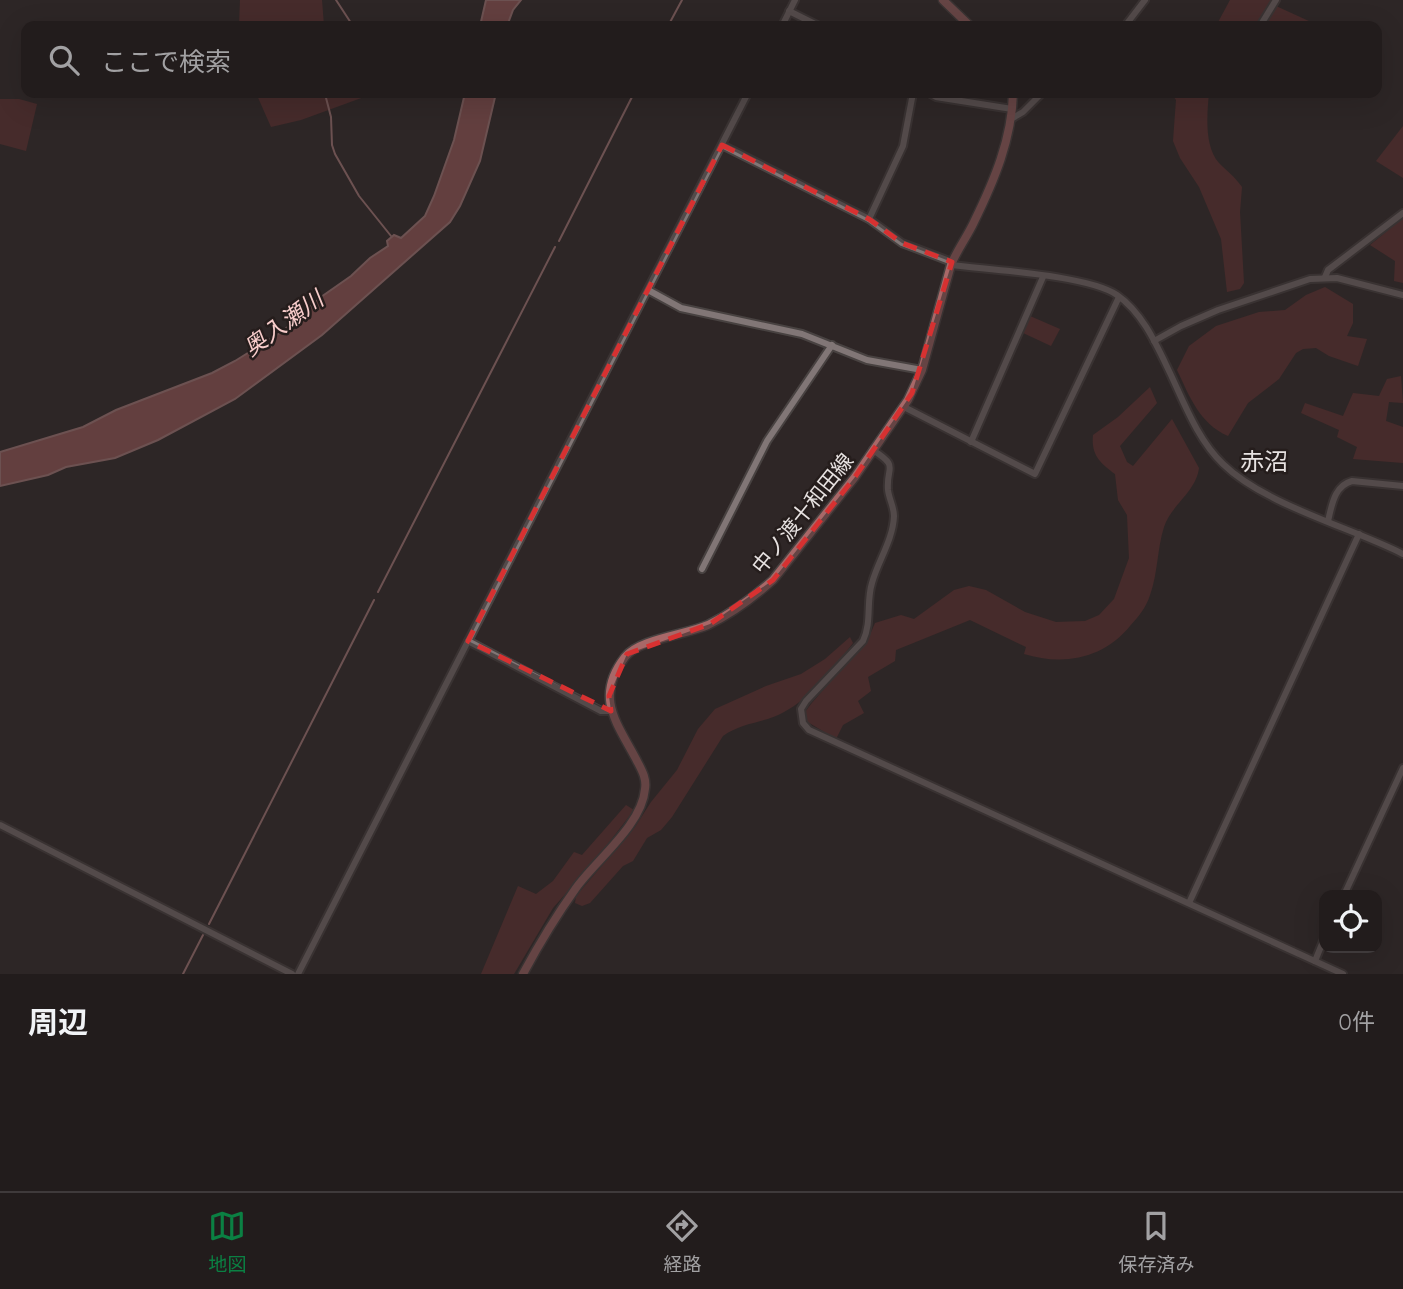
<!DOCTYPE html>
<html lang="ja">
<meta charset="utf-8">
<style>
:root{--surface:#221c1c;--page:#2e2929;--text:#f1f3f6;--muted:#a2a1a3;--line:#3f3a3b;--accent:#0b8043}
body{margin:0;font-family:Quicksand,"Noto Sans JP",sans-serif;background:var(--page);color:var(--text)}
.controls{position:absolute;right:21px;bottom:21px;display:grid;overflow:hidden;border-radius:14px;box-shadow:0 7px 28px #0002}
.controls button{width:63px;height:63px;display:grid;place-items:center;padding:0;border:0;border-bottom:2px solid var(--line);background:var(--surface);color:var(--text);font:35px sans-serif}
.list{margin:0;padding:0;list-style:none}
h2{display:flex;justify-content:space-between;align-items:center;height:91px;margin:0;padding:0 28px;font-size:30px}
h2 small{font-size:23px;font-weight:400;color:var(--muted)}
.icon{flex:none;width:38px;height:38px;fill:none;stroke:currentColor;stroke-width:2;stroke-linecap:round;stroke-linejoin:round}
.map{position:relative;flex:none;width:1403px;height:974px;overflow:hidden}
.search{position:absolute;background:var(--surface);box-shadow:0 7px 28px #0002;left:21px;right:21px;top:21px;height:77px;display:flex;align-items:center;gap:18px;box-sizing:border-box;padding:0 24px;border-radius:14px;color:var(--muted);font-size:26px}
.sheet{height:217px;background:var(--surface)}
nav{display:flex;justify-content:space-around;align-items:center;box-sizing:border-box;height:98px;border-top:2px solid var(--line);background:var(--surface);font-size:19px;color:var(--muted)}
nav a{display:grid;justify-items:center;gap:4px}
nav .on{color:var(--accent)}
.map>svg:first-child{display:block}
</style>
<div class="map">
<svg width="1403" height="974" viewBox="0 0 1403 974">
<rect width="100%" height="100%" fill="#2e2626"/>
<!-- green -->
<g fill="#653131">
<polygon points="240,0 322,0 324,26 239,26"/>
<polygon points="1230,0 1271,0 1256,26 1216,26"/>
<polygon points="1276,6 1311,22 1309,26 1265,26"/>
<polygon points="256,93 375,93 301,120 271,127"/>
<path d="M1171,93H1209C1207,114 1204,146 1219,163C1227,171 1235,177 1242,187L1240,212L1244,283L1240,289L1227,292L1221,239L1199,187L1180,158L1173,141L1176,100Z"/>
<polygon points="0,99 19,99 37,104 26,151 0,144"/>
<polygon points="1403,126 1403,178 1376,161"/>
<polygon points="1403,218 1403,283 1394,281 1395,261 1370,245"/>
<path d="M1325,287L1353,304V323L1347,336L1367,339L1358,366L1329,356L1316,348L1303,349L1296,353L1279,379L1248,403L1228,436C1199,423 1190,397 1177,370L1189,346L1216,326L1259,312L1285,310L1306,295Z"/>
<polygon points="1030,316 1060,329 1051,346 1021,332"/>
<polygon points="1401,376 1403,403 1389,402 1386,421 1403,427 1403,463 1353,459 1357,447 1337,437 1339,430 1301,413 1305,403 1343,416 1353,393 1379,396 1387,379"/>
<path d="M1150,387L1157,403L1120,446L1127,462L1133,466L1172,419L1199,468C1196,492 1171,505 1164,527C1157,549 1158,573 1150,595C1146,608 1138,617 1130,626C1103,659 1063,666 1024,654L1026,647L970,620L896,650L895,661L868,677L871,691L858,701L864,713L843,725L836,739L806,721L805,712L811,704L869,637L875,623L901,615L914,619L954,590L969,586L986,590L1025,612L1056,622L1085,621L1099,615L1114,599L1129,558L1127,515L1118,500L1115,474C1100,463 1091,455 1093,435L1118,417Z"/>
<path d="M850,637L853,643C835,666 810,699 784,712C765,723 742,722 723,736L672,817L661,830L647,838L633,861L623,866L590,903L582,906L575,903L576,896L635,827L651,802L677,770L698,729L715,709L766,686L801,674L825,659Z"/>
<polygon points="626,805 634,810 597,858 553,908 514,974 481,974 518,886 536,894 553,881 574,852 582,855"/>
</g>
<!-- water -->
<g fill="#a45e5d" stroke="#b88685" stroke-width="2">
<polygon points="486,0 521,0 513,10 507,26 480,26"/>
<polygon points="465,93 496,93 480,161 460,206 450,222 322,335 235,399 158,440 115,458 66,467 48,475 0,486 0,452 83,427 116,410 212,373 235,361 283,331 321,297 351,276 370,258 388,246 387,241 394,235 401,238 425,216 434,196 454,140"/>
</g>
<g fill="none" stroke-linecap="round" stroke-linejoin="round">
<!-- stream -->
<g stroke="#b88685" stroke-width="2">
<polyline points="336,0 353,26"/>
<polyline points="668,26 682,0"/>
<polyline points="327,93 325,94 331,117 332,145 335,154 359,196 391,236"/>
<polyline points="559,241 634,93"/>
<polyline points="378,592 555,247"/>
<polyline points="209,924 374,600"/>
<polyline points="183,974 203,935"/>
</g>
<!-- minor casing -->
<g stroke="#484241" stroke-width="10">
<g id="minor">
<polyline points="789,11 819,26"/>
<polyline points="782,26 795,0"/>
<polyline points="1125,26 1145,0"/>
<polyline points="1260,26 1276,0"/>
<polyline points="929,93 936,97 1012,109"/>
<polyline points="1011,119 1023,112 1042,93"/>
<polyline points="722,145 869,219 902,243 952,262"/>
<polyline points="869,219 903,146 913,93"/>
<path d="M951,265C990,270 1088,275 1117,295C1143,313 1157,346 1170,373C1185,405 1198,440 1223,464C1265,505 1350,527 1403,554"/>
<polyline points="1325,277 1328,270 1403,213"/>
<polyline points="648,290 681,308 802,334 867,360 922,370"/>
<polyline points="1154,341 1181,326 1218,310 1310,279 1337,278 1403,295"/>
<polyline points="904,407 1035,474 1119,297"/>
<polyline points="971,442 1043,277"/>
<path d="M873,450C900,468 886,465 888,490C889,499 894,507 894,516C893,540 878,561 872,583C866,602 872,622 863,641L806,701L801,709L803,723L809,730L1343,974"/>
<path d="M1328,521C1332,505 1334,486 1352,481L1403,486"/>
<polyline points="702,569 767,441 832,345"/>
<polyline points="468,641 601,711 611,711"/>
<polyline points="0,825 292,974"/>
<polyline points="1344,895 1403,768"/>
<polyline points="1189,903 1359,534"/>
<polyline points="1315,961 1324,939"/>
<polyline points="298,974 748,93"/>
</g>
</g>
<!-- major casing -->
<g stroke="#484241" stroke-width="11">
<g id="major">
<polyline points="943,0 970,26"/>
<path d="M523,974C539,944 556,916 576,888C596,860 642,825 645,789C647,778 641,769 636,759C617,723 594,697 625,657C639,639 685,635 708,625C731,614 754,597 773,580L855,477L908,400L922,370L951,265C957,250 967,237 974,222C994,181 1012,139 1013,93"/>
</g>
</g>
<!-- minor -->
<use href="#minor" stroke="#817676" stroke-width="6"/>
<!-- major -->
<use href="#major" stroke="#a86868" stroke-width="8"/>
</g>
<!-- marked area -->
<path d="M0 0H1403V974H0ZM722,145L869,219L902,243L952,262L912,393L855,477L773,580L710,624L627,654L609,696L611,711L468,641Z" fill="#2e2626" fill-opacity=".55" fill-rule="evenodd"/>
<path fill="none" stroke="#d73131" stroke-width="5" stroke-dasharray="14 9" stroke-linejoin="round" d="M722,145L869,219L902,243L952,262L912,393L855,477L773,580L710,624L627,654L609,696L611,711L468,641Z"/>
<g text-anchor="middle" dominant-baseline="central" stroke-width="5" stroke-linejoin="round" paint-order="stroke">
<!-- street labels -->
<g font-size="21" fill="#e7e2e1" stroke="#251d1c">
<text transform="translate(802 513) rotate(-51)">中ノ渡十和田線</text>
</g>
<!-- water labels -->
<g font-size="23" font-style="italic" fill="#f7ccca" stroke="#251d1c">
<text transform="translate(283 323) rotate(-36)">奥入瀬川</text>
</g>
<!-- quarter labels -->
<g font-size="24" fill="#e7e2e1" stroke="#251d1c">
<text x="1264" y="461">赤沼</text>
</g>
</g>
</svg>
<div class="controls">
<button><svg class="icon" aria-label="locate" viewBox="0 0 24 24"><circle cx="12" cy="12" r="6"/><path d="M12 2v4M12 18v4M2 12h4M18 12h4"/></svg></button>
</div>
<div class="search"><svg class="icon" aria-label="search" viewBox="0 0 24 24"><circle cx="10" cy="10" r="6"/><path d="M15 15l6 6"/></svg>ここで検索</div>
</div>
<section class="sheet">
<h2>周辺<small>0件</small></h2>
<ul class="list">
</ul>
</section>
<nav>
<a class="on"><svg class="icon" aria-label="map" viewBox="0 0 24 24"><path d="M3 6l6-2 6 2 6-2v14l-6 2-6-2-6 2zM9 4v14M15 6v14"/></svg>地図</a>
<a><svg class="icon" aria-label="directions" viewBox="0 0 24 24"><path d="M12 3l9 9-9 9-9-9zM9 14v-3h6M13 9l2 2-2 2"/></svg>経路</a>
<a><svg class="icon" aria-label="saved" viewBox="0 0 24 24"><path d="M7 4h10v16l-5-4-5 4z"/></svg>保存済み</a>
</nav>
